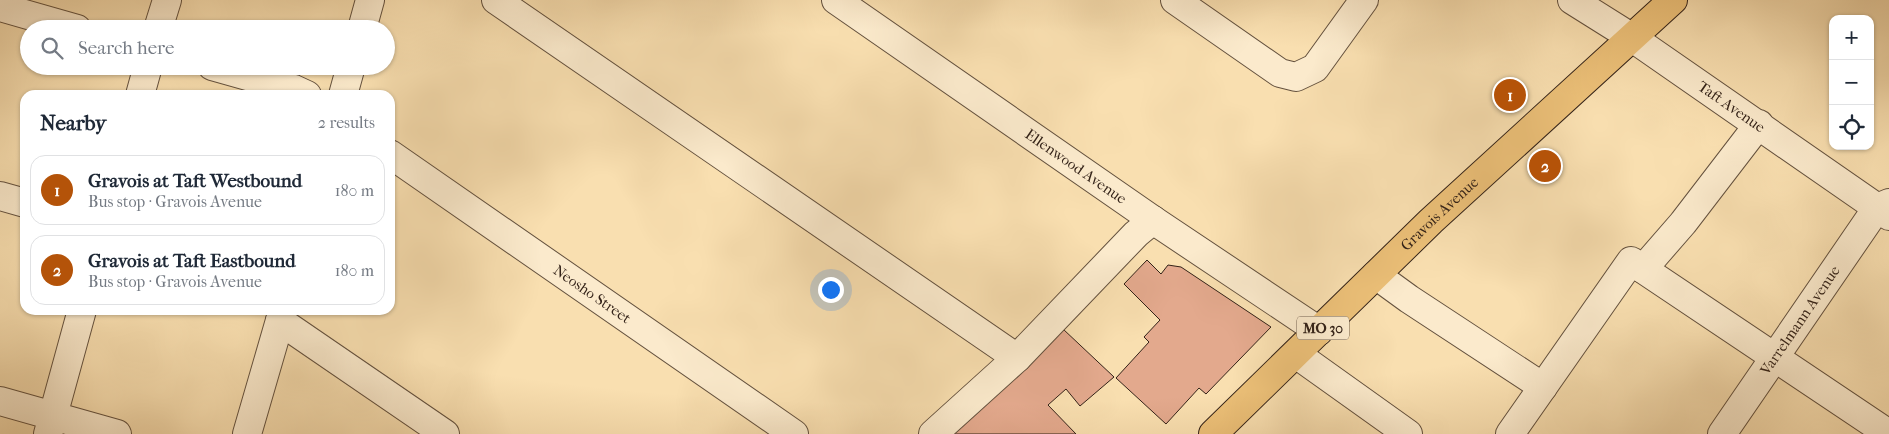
<!DOCTYPE html>
<meta charset="utf-8">
<style>
:root{--surface:#fff;--page:#f2f2f3;--text:#1f2937;--muted:#747a83;--line:#e0e1e3;--accent:#b45309}
body{margin:0;font-family:"IM FELL French Canon",serif;background:var(--page);color:var(--text)}
.controls{position:absolute;right:15px;top:15px;display:grid;overflow:hidden;border-radius:10px;box-shadow:0 1px 4px #0004}
.controls button{width:45px;height:45px;display:grid;place-items:center;padding:0;border:0;border-bottom:1px solid var(--line);background:var(--surface);color:var(--text);font:25px sans-serif}
.you{position:absolute;left:830px;top:289px;width:18px;height:18px;margin:-12px;border:4px solid #fff;border-radius:50%;background:#1a73e8;box-shadow:0 0 0 8px #1a73e833}
.badge{display:grid;place-items:center;width:32px;height:32px;border-radius:50%;background:var(--accent);color:#fff;font-size:16px;font-weight:700}
.pin{position:absolute;translate:-50% -50%;border:2px solid #fff;box-shadow:0 1px 5px #0006}
.list{margin:0;padding:0;list-style:none}
h2{display:flex;justify-content:space-between;align-items:center;height:65px;margin:0;padding:0 20px;font-size:21px}
h2 small{font-size:16px;font-weight:400;color:var(--muted)}
.list li{display:grid;grid-template-columns:32px 1fr auto;gap:15px;align-items:center;box-sizing:border-box;height:70px;margin:0 10px 10px;padding:0 10px;border:1px solid var(--line);border-radius:15px}
.list b{display:block;font-size:19px;white-space:nowrap}
.list p{margin:0;font-size:16px;white-space:nowrap;color:var(--muted)}
.list em{font-size:16px;font-style:normal;color:var(--muted)}
.icon{flex:none;width:28px;height:28px;fill:none;stroke:currentColor;stroke-width:2;stroke-linecap:round;stroke-linejoin:round}
.map{position:relative;flex:none;width:1889px;height:434px;overflow:hidden}
.search{position:absolute;background:var(--surface);box-shadow:0 1px 4px #0004;left:20px;top:20px;width:375px;height:55px;display:flex;align-items:center;gap:12px;box-sizing:border-box;padding:0 18px;border-radius:28px;color:var(--muted);font-size:19px}
.panel{position:absolute;background:var(--surface);box-shadow:0 1px 4px #0004;left:20px;top:90px;width:375px;height:225px;border-radius:15px}
.map>svg:first-child{display:block}
</style>
<div class="map">
<svg width="1889" height="434" viewBox="0 0 1889 434">
<rect width="100%" height="100%" fill="#f9dfb0"/>
<filter id="stains"><feTurbulence type="fractalNoise" baseFrequency=".004" numOctaves="4"/><feColorMatrix values="0 0 0 0 .2 0 0 0 0 .09 0 0 0 0 .02 0 0 0 .5 -.17"/></filter>
<radialGradient id="worn" r=".72"><stop offset=".6" stop-color="#630" stop-opacity="0"/><stop offset="1" stop-color="#630" stop-opacity=".3"/></radialGradient>
<!-- building -->
<g fill="#e3a98d" stroke="#332218">
<polygon points="1147,260 1161,274 1168,265 1181,267 1271,327 1206,394 1199,388 1166,424 1116,378 1149,342 1144,337 1160,320 1124,284"/>
<polygon points="1063,329 1114,377 1080,406 1066,389 1048,405 1076,434 952,434"/>
</g>
<g fill="none" stroke-linecap="round" stroke-linejoin="round">
<!-- minor casing -->
<g stroke="#64513e" stroke-width="30">
<g id="minor">
<polyline points="496,0 1017,358"/>
<path id="s1" d="M836,0L1153,220L1319,331"/>
<polyline points="1175,0 1280,73 1296,77 1315,68 1364,0"/>
<path id="s2" d="M1572,0L1631,37L1889,216"/>
<polyline points="0,7 77,29"/>
<polyline points="158,29 167,0"/>
<polyline points="362,29 370,0"/>
<polyline points="212,66 294,89 307,95"/>
<polyline points="140,95 148,66"/>
<polyline points="343,95 351,66"/>
<path id="s3" d="M390,154L794,434"/>
<polyline points="0,196 25,203"/>
<polyline points="1643,269 1683,223 1759,124"/>
<polyline points="1376,275 1409,299 1543,387"/>
<polyline points="280,321 445,434"/>
<polyline points="1296,354 1408,434"/>
<polyline points="0,401 117,434"/>
<polyline points="48,434 82,310"/>
<polyline points="247,434 283,310"/>
<polyline points="933,434 1017,358 1136,234 1153,220"/>
<polyline points="1510,434 1631,261 1889,434"/>
<path id="s4" d="M1722,434L1877,208L1889,203"/>
</g>
</g>
<!-- major casing -->
<g stroke="#332218" stroke-width="30">
<g id="major">
<path id="s5" d="M1213,434L1431,221L1673,0"/>
</g>
</g>
<!-- minor -->
<use href="#minor" stroke="#fbeacc" stroke-width="28"/>
<!-- major -->
<use href="#major" stroke="#ecc078" stroke-width="28"/>
</g>
<g text-anchor="middle" dominant-baseline="central" stroke-width="4" stroke-linejoin="round" paint-order="stroke">
<!-- shield labels -->
<rect fill="#fbeacc" stroke="#6f5e4e" stroke-width="1" x="1297" y="316.5" width="52" height="23" rx="4"/>
<g font-size="14" font-weight="bold" fill="#332218">
<text x="1323" y="328">MO 30</text>
</g>
<!-- street labels -->
<g font-size="15" fill="#332218" stroke="#fbeacc">
<text stroke="none"><textPath href="#s2" startOffset="192">Taft Avenue</textPath></text>
<text stroke="none"><textPath href="#s1" startOffset="292">Ellenwood Avenue</textPath></text>
<text stroke="none"><textPath href="#s5" startOffset="316">Gravois Avenue</textPath></text>
<text stroke="none"><textPath href="#s3" startOffset="246">Neosho Street</textPath></text>
<text stroke="none"><textPath href="#s4" startOffset="138">Varrelmann Avenue</textPath></text>
</g>
</g>
<rect width="100%" height="100%" filter="url(#stains)"/>
<rect width="100%" height="100%" fill="url(#worn)"/>
</svg>
<div class="controls">
<button>+</button>
<button>−</button>
<button><svg class="icon" aria-label="locate" viewBox="0 0 24 24"><circle cx="12" cy="12" r="6"/><path d="M12 2v4M12 18v4M2 12h4M18 12h4"/></svg></button>
</div>
<div class="you"></div>
<div class="pin badge" style="left:1510px;top:95px">1</div>
<div class="pin badge" style="left:1545px;top:166px">2</div>
<div class="search"><svg class="icon" aria-label="search" viewBox="0 0 24 24"><circle cx="10" cy="10" r="6"/><path d="M15 15l6 6"/></svg>Search here</div>
<section class="panel">
<h2>Nearby<small>2 results</small></h2>
<ul class="list">
<li><span class="badge">1</span><div><b>Gravois at Taft Westbound</b><p>Bus stop · Gravois Avenue</p></div><em>180 m</em></li>
<li><span class="badge">2</span><div><b>Gravois at Taft Eastbound</b><p>Bus stop · Gravois Avenue</p></div><em>180 m</em></li>
</ul>
</section>
</div>
